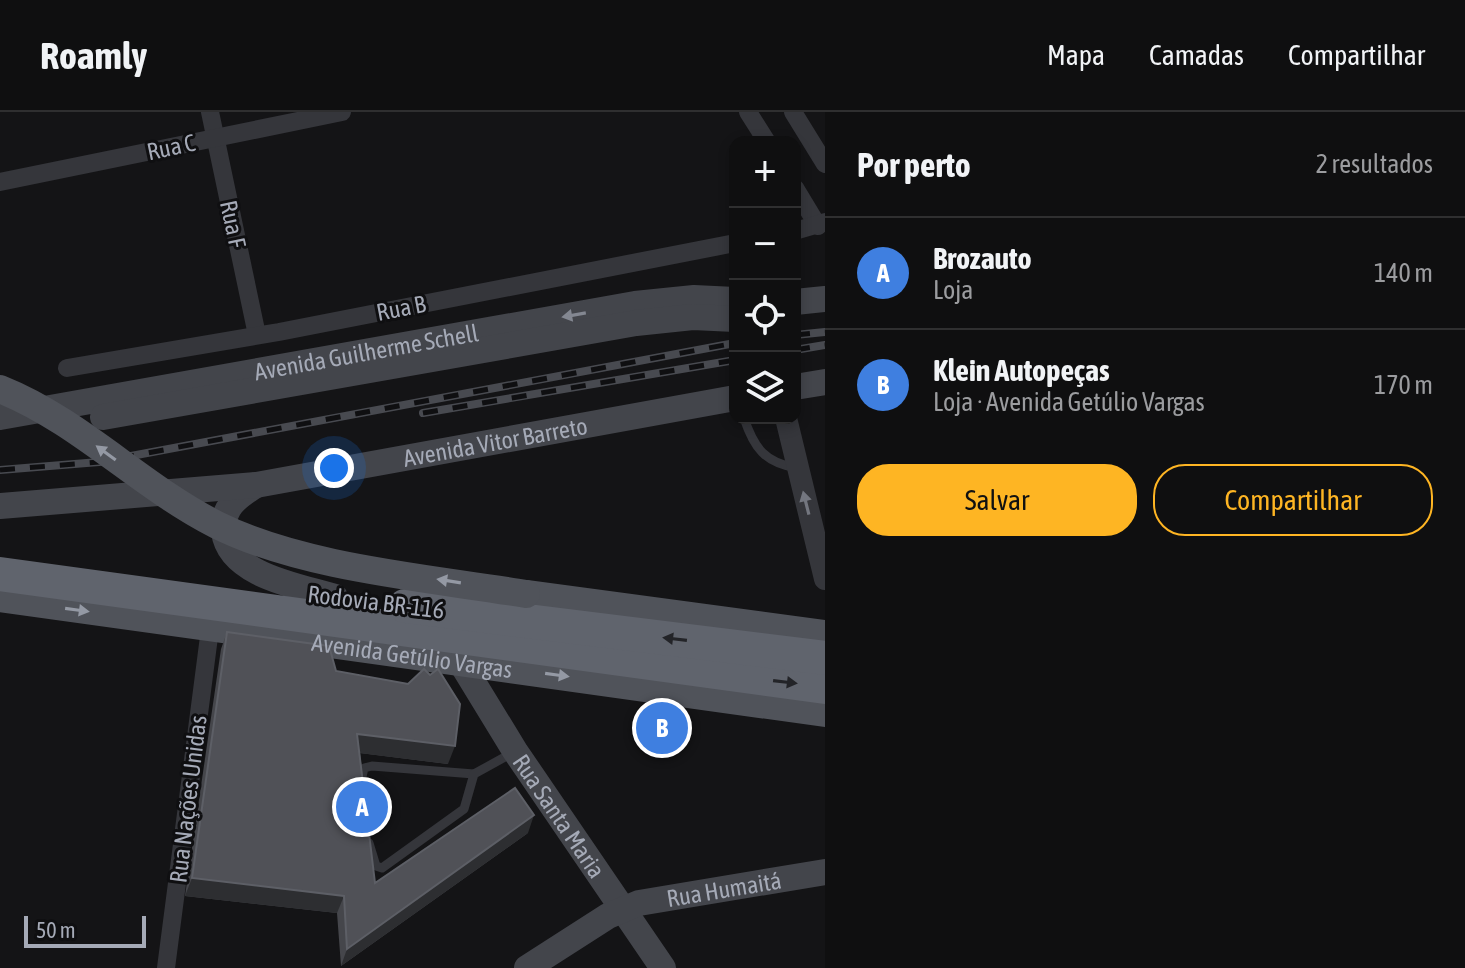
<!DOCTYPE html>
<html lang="pt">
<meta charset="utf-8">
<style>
:root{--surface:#0f0f10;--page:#1d1d1e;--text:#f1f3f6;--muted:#9b9c9f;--line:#2f2f30;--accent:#feb523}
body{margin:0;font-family:"Asap Condensed",sans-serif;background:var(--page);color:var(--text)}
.controls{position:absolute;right:24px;top:24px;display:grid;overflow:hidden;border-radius:16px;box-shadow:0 4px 12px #0003}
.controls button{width:72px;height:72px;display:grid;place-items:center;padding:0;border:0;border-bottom:2px solid var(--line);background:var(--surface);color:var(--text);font:40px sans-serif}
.scale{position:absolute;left:24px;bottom:20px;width:122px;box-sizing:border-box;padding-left:8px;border:4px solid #a5aab7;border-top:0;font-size:22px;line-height:28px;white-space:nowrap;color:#a5aab7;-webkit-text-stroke:6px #0f0f11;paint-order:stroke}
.you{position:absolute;left:334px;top:356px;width:28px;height:28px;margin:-20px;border:6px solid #fff;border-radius:50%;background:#1a73e8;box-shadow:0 0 0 12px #1a73e833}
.badge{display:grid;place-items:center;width:52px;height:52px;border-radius:50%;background:var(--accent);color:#fff;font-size:26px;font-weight:700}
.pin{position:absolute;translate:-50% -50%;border:4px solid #fff;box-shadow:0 2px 8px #0006}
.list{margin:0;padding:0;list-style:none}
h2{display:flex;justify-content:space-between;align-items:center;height:104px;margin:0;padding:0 32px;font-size:34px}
h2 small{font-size:26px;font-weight:400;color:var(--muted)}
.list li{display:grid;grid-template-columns:52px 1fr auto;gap:24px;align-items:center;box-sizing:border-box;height:112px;padding:0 32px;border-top:2px solid var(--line)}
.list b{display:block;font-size:30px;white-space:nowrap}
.list p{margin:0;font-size:26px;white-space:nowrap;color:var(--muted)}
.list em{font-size:26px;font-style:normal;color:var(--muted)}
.actions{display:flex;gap:16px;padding:24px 32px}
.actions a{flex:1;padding:18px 0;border:2px solid var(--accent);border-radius:32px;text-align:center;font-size:28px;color:var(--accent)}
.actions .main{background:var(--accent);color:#111}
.icon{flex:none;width:44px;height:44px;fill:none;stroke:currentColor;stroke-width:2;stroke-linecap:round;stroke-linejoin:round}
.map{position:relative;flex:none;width:825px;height:856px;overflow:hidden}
header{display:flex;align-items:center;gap:48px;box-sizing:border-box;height:112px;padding:0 40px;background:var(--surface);border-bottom:2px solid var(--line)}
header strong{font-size:38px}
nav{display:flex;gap:44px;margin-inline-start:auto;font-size:28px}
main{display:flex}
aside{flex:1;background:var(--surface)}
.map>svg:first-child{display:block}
</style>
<header>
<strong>Roamly</strong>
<nav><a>Mapa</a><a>Camadas</a><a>Compartilhar</a></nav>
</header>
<main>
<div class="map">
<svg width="825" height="856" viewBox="0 0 825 856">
<rect width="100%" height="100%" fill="#141416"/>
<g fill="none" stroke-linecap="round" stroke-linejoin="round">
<!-- service -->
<g stroke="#35363b" stroke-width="9">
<path d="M744,306C754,336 765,351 797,356"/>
<polyline points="361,669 364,656 372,654 474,662"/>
<polyline points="369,731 376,754 382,756 464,697 474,662 514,640"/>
</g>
<!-- minor -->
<g stroke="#35363b" stroke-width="18">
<polyline points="210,0 257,223"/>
<polyline points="748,0 767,30"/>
<polyline points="793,0 825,52"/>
<polyline points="0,70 342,0"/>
<polyline points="795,76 818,114"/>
<polyline points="795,119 825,110"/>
<polyline points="67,256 279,220 735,131"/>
<polyline points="166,856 210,517"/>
</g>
<!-- tertiary -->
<polyline stroke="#35363b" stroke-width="22" points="786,306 825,467"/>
<!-- secondary -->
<g stroke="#43454b" stroke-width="26">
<polyline points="795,190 825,187"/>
<polyline points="795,275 825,270"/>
<path id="s1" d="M0,305L635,192L694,186L735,188"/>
<polyline points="103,305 636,211 693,205 735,207"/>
<path d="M256,373C237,385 221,396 224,420C230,464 299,474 335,485"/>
<path id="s2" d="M0,394L256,373L735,286"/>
<path id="s3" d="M460,549L515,639L663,856"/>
<path id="s4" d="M527,856L608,804L639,791L825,760"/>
</g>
<!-- primary -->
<g stroke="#50535a" stroke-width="28">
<polyline points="526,482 825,522"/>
<path id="s5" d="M0,486L825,601"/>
</g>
<!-- motorway -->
<g stroke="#60646d" stroke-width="34">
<polyline points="0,462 825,575"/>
<polyline points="405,494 825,546"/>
</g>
<!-- rail casing -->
<g stroke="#484a50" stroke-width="8">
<g id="rail">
<polyline points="795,223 825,220"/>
<polyline points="795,238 825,233"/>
<polyline points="423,301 735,248"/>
<polyline points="0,358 99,350 735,231"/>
</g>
</g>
<!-- rail -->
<use href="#rail" stroke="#0f0f11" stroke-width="5" stroke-dasharray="15" stroke-linecap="butt"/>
<!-- primary-bridge -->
<path stroke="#50535a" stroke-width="28" d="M0,277C80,309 140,374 217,413C303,456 430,466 526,482"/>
</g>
<!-- wall -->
<polygon fill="#45464b" points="227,520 336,559 408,572 430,563 448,652 360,641 375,771 528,721 341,854 337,801 185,784 221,537"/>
<!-- shaded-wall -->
<g fill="#2d2e31">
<polygon points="357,622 455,634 448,652 351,640"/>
<polygon points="534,703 528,721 341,854 347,837"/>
<polygon points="192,766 344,784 337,801 185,784"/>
</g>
<!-- building -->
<polygon fill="#505157" stroke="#5d5f66" stroke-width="2" points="227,520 329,534 336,559 408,572 424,557 430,563 438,557 460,592 455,634 357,622 375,771 515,676 534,703 347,837 344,784 192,766"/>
<!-- one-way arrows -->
<defs><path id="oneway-solid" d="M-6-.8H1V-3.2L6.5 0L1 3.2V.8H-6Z" transform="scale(2)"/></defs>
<use fill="#838791" href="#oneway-solid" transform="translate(574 203) rotate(170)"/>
<g fill="#9499a4">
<use href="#oneway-solid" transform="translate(106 341) rotate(-144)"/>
<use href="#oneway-solid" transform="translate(449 469) rotate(-171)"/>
<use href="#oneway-solid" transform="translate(77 498) rotate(8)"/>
<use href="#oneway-solid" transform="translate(557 563) rotate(8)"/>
</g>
<use fill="#73767f" href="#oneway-solid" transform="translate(806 391) rotate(-104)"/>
<g fill="#232428">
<use href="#oneway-solid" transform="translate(675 527) rotate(-173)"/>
<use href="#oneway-solid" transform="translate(785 570) rotate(7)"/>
</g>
<g text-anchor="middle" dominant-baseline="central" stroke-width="6" stroke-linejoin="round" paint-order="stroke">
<!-- street labels -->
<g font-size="24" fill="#a5aab7" stroke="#0f0f11">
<text transform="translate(171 35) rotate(-12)">Rua C</text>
<text transform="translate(233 112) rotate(78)">Rua F</text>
<text transform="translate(401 196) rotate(-11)">Rua B</text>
<text stroke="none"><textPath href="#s1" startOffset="372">Avenida Guilherme Schell</textPath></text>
<text stroke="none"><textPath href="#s2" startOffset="500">Avenida Vitor Barreto</textPath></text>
<text transform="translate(376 490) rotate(7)">Rodovia BR-116</text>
<text stroke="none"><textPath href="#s5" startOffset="416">Avenida Getúlio Vargas</textPath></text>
<text transform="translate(188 687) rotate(-83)">Rua Nações Unidas</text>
<text stroke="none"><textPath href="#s3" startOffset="184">Rua Santa Maria</textPath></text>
<text stroke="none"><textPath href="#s4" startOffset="216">Rua Humaitá</textPath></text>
</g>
</g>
</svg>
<div class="controls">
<button>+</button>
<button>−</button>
<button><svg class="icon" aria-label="locate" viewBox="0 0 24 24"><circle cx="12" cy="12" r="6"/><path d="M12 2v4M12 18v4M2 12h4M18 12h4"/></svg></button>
<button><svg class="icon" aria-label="layers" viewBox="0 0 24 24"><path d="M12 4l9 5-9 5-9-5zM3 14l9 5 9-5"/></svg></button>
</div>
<div class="scale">50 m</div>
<div class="you"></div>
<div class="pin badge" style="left:362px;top:695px;background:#3f7fe0">A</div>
<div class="pin badge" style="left:662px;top:616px;background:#3f7fe0">B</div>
</div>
<aside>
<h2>Por perto<small>2 resultados</small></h2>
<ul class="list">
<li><span class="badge" style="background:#3f7fe0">A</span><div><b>Brozauto</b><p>Loja</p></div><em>140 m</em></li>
<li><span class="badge" style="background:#3f7fe0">B</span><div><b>Klein Autopeças</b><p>Loja · Avenida Getúlio Vargas</p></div><em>170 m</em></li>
</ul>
<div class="actions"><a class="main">Salvar</a><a>Compartilhar</a></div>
</aside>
</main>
